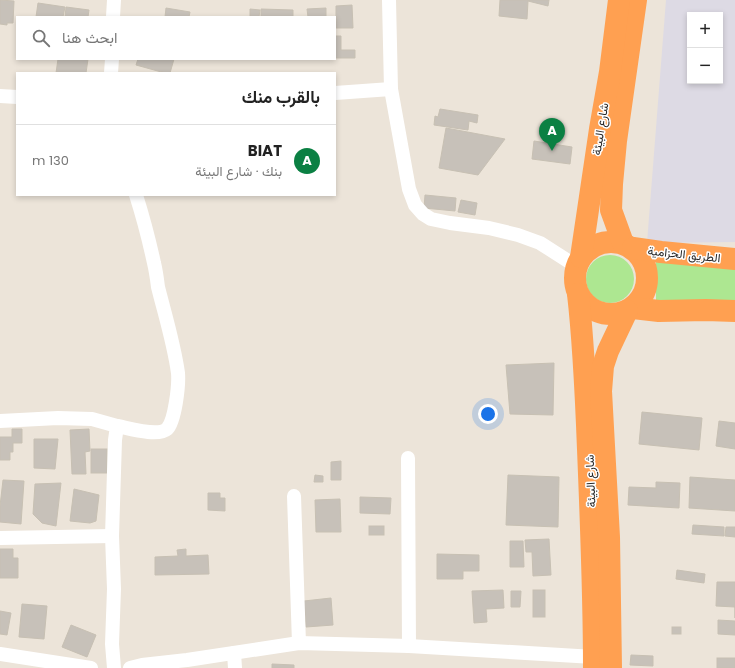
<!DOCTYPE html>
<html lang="ar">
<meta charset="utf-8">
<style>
:root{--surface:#fff;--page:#f6f6f6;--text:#222;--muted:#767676;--line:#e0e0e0;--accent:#0b8043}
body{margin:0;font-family:Poppins,Vazirmatn,sans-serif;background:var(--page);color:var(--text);direction:rtl}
.controls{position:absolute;right:12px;top:12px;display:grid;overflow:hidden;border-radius:0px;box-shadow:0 2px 6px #0003}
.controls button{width:36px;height:36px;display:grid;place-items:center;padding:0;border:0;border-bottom:1px solid var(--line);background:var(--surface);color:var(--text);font:20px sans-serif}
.you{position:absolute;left:488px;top:414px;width:14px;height:14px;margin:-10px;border:3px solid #fff;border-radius:50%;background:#1a73e8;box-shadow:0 0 0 6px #1a73e833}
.badge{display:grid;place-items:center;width:26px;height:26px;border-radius:50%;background:var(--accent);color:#fff;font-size:13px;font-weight:700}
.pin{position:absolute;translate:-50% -33px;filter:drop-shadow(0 1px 2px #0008)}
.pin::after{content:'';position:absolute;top:21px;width:14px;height:12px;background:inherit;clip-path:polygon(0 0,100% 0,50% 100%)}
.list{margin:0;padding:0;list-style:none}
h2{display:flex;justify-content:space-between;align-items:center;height:52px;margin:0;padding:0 16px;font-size:17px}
h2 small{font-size:13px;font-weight:400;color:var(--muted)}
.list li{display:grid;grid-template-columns:26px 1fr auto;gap:12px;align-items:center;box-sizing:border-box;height:72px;padding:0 16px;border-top:1px solid var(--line)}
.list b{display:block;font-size:15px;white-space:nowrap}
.list p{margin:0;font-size:13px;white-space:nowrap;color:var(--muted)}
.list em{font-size:13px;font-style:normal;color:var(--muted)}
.icon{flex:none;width:22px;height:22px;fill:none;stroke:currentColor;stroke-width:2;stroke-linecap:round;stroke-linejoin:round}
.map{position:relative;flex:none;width:735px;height:668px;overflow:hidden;direction:ltr}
.search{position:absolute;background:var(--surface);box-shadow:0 2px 6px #0003;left:16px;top:16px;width:320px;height:44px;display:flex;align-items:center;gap:10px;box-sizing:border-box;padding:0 14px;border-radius:0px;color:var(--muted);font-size:15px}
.panel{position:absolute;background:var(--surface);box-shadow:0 2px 6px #0003;left:16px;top:72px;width:320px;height:124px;border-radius:0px;direction:rtl}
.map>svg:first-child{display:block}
</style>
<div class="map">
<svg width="735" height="668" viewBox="0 0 735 668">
<rect width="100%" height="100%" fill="#ece4d9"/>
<!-- industrial -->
<path fill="#dddae4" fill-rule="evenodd" d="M666,0H735V242L647,243ZM690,15H720V81H690Z"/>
<!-- green -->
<g fill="#ade791">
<circle cx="610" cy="279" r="24"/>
<polygon points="656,261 735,268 735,300 656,302"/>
</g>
<!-- building -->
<g fill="#c7c1b9" stroke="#c7c0b3">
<polygon points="0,0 14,1 13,23 7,23 7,25 0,24"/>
<polygon points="500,0 549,0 548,6 528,1 527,19 499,16"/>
<polygon points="38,3 65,7 63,17 36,17"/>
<polygon points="352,5 353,28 336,28 336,6"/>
<polygon points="66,7 89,10 88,17 65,17"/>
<polygon points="166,8 190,12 189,17 165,17"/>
<polygon points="326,8 326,17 308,17 307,9"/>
<polygon points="250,9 260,10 259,17 250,17"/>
<polygon points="261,9 293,10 293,17 261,17"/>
<polygon points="335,36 341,36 341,50 355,50 355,58 335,58"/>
<polygon points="58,59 88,59 86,73 56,73"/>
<polygon points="138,59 174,59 170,73 165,73 136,65"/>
<polygon points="440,109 478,115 477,123 469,121 468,130 434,125 435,116 438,117"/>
<polygon points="446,128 505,139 478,175 439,168"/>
<polygon points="534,141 572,147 570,164 532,159"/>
<polygon points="425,195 456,198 455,211 424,208"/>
<polygon points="461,200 477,203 475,215 458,212"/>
<polygon points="554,363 553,415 510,414 506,365"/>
<polygon points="642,412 702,418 699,450 639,444"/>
<polygon points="719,421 735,423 735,449 716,446"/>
<polygon points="12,429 22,429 22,443 13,443 13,452 10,452 10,460 0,460 0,437 12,437"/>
<polygon points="89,429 90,451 85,452 86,474 72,474 70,430"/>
<polygon points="34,439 58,439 55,469 34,468"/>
<rect x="91" y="449" width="16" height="24"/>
<polygon points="341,461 341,480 331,480 331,462"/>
<polygon points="315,475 323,476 323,482 314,482"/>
<polygon points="508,475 559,477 558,527 506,525"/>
<polygon points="690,477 735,480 735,511 689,508"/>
<polygon points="3,480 24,481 21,524 0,522 0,506"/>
<polygon points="656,482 680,483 679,508 628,505 629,487 656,488"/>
<polygon points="61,483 56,526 42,523 33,514 35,484"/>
<polygon points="74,489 99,495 96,521 90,523 70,521"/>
<polygon points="208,493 220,493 220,498 225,498 225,511 208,510"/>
<polygon points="360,497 391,498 390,514 360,513"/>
<polygon points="340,499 341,532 316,532 315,500"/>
<polygon points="693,525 724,527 724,536 692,534"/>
<rect x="369" y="526" width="15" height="9"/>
<polygon points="726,527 735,527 735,537 725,536"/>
<polygon points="549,539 551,575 533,576 532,552 526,552 525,540"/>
<polygon points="510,541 523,541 524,567 510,567"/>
<polygon points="0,549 13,549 13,558 18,558 18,578 0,578"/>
<polygon points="186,549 186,556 208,555 209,574 155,575 155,557 178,556 177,550"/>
<polygon points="437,554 479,555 479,571 463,571 463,579 437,579"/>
<polygon points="677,570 705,574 704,583 676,579"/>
<polygon points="717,582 735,582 735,618 735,607 716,606"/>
<polygon points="503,590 504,608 486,609 487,622 474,623 472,591"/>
<rect x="533" y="590" width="12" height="27"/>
<polygon points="511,591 521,591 520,607 511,607"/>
<polygon points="331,598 333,625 306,627 304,601"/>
<polygon points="22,604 47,606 44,639 19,637"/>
<polygon points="0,611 11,613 7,635 0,634"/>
<polygon points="718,620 735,621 735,635 718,634"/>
<polygon points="71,625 96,635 87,657 62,647"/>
<rect x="672" y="627" width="9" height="7"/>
<polygon points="631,655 653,656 653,666 630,665"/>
<rect x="717" y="658" width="18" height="10"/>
<polygon points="272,664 294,665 294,668 272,668"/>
</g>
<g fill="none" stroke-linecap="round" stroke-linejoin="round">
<!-- street -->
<g stroke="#fff" stroke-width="14">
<polyline points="389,0 391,89 409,189 415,205 423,214 431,219 450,223 489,228 518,235 540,243 576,266"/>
<polyline points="113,17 114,0"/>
<polyline points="111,73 112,59"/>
<polyline points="335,93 391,89"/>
<polyline points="0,96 17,97"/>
<polyline points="0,421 58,418 92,419 117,426 115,440 112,536 114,589 112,644 114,668"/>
<path d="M117,426C128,428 158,437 167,429C175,421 179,385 178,373C174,344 165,315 158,287C157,279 156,271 154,263C149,240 143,217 136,195"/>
<polyline points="408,458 409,646"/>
<polyline points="294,496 299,643"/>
<polyline points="0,538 112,536"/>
<polyline points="234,653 235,668"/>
<polyline points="0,654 91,668"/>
<polyline points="130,668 142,665 187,660 299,643 409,646 594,657"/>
</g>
<!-- highway -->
<g stroke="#ffa051" stroke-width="22">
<circle cx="611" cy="278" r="36"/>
<polyline points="623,243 611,210 612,184 616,141 636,0"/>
<polyline points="633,248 661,252 735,259"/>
<polyline points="581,257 588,210 600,129 610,72 619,0"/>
<path d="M578,294C584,346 586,397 588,449C591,522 594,595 594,668"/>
<polyline points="633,308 659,311 706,310 735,311"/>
<polyline points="611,668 609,537 601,391 603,366 608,351 627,311"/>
</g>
</g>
<g text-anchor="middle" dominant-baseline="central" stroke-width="3" stroke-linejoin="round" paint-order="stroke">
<!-- street labels -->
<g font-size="12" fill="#292929" stroke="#fff">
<text transform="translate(600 129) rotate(-81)">شارع البيئة</text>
<text transform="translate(684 254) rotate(6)">الطريق الحزامية</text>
<text transform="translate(590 481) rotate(-92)">شارع البيئة</text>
</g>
</g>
</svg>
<div class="controls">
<button>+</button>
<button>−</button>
</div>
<div class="you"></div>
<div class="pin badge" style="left:552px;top:151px">A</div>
<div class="search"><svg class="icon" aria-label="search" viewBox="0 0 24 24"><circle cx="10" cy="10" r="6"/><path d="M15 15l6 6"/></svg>ابحث هنا</div>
<section class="panel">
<h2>بالقرب منك<small></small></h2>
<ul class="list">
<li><span class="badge">A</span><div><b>BIAT</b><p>بنك · شارع البيئة</p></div><em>130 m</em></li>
</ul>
</section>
</div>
